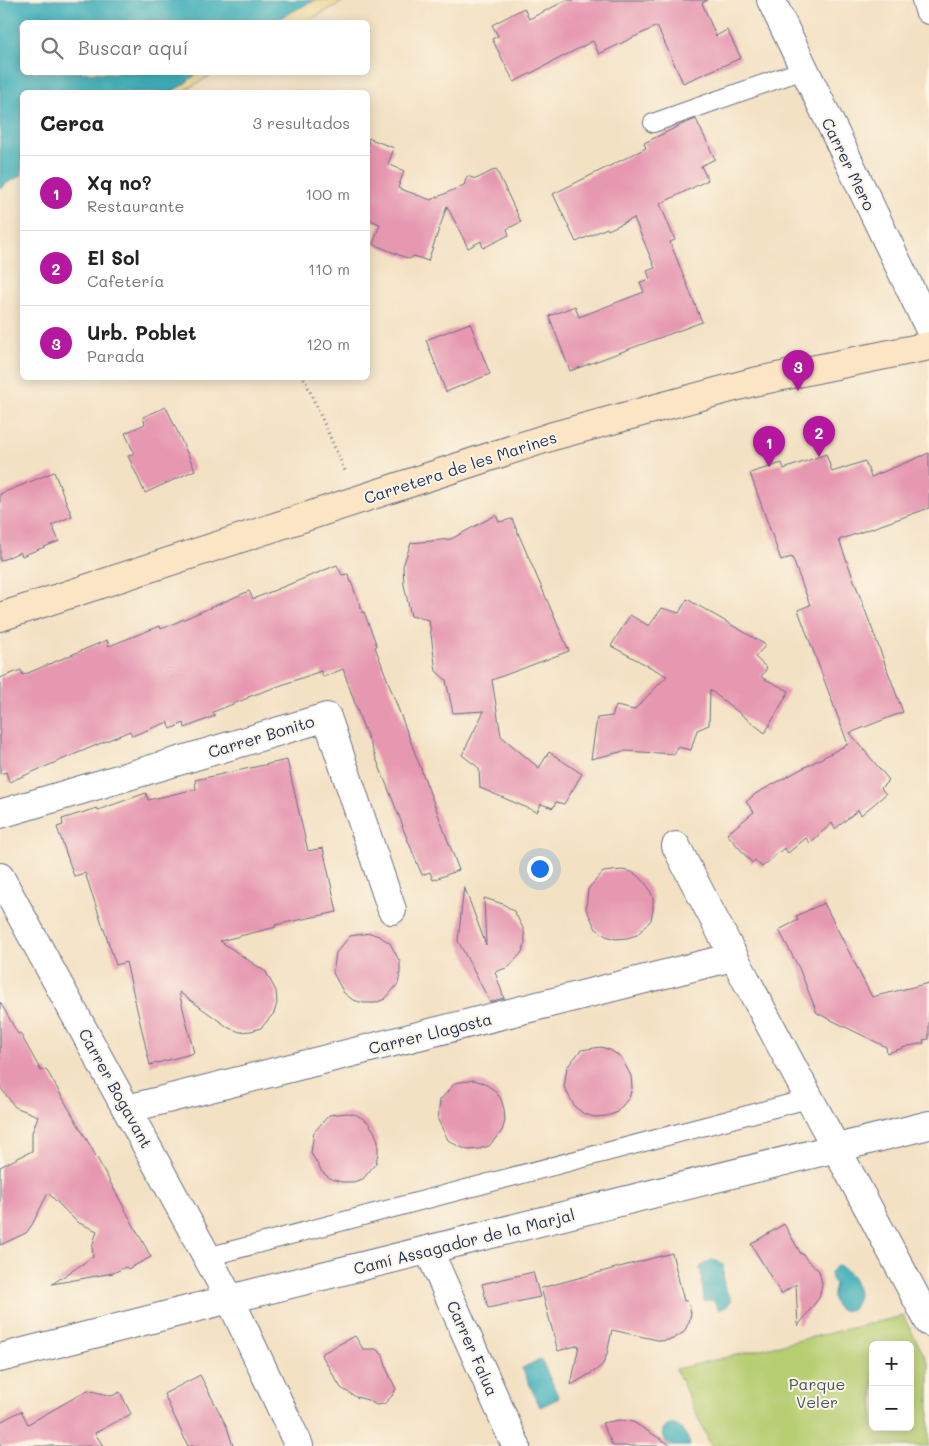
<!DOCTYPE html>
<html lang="es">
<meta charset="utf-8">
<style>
:root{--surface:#fff;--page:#f6f6f6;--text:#222;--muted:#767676;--line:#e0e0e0;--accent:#b5179e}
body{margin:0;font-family:Mali,sans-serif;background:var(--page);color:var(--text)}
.controls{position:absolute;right:15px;bottom:15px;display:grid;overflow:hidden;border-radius:8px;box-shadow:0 2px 12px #0003}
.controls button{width:45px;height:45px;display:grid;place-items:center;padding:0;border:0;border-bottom:1px solid var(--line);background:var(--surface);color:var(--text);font:25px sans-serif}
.you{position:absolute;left:539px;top:868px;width:18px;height:18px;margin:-12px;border:4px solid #fff;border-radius:50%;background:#1a73e8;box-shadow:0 0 0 8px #1a73e833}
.badge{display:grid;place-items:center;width:32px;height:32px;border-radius:50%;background:var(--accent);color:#fff;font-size:16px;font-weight:700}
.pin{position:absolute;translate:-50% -41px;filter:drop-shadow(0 1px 2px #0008)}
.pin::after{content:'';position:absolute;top:26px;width:18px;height:15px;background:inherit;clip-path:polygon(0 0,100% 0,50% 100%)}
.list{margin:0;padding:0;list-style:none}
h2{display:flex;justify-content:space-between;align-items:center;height:65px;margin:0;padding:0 20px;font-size:21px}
h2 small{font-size:16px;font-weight:400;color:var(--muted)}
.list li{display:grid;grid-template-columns:32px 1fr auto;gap:15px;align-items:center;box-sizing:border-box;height:75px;padding:0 20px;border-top:1px solid var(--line)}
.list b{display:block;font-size:19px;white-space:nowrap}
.list p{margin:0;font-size:16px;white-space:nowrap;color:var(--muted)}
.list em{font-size:16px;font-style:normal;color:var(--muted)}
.icon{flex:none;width:28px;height:28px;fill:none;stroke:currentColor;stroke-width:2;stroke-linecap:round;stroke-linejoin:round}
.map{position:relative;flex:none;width:929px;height:1446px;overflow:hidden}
.search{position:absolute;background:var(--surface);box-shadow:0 2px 12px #0003;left:20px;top:20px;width:350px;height:55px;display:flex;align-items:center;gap:12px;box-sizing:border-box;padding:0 18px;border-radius:8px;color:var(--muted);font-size:19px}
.panel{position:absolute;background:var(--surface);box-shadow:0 2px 12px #0003;left:20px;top:90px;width:350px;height:290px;border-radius:8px}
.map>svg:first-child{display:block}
</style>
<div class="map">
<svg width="929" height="1446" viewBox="0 0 929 1446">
<rect width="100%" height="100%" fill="#fcf5e5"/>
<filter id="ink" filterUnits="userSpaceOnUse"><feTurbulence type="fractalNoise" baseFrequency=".02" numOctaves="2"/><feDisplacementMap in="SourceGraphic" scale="10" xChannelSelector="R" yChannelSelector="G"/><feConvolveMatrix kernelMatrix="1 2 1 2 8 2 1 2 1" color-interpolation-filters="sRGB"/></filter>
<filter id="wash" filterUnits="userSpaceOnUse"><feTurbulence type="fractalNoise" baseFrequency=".0096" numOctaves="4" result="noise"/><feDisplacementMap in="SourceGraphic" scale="20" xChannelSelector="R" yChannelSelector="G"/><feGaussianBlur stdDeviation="1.12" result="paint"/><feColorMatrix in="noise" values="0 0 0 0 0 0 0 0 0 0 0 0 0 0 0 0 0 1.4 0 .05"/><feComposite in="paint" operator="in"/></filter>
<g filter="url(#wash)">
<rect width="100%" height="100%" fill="#f3e1c3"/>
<!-- green -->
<path fill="#b6cd71" stroke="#687e68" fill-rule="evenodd" d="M903,1316L929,1364V1446H711L676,1369ZM873,1345H910V1427H873Z"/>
<!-- sand -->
<g fill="#eeda9e" stroke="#84847e">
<polygon points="315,0 346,0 305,22 272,22"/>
<polygon points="197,73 215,73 182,92 170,92 183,85"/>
</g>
<!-- water -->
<g fill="#40b0b9" stroke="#2e708c">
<polygon points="0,0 315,0 272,22 22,22 22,72 197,73 183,85 170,92 22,92 22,175 7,183 0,189"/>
<polygon points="712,1260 720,1262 723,1264 724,1287 732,1300 727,1306 719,1310 714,1301 708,1300 704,1301 700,1267 707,1262"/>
<path d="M837,1266C859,1270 869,1315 840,1310C831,1302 832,1295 835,1284L831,1279L830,1272Z"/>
<polygon points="541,1359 559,1398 540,1407 522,1368"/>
<path d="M669,1424C680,1424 688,1435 690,1446H667C667,1440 662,1437 663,1430Z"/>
</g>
<g id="blocks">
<!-- building -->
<g fill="#e698b1">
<polygon points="567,0 708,0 702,3 716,36 727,30 741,58 683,83 657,26 599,54 593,41 514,82 492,39 498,36 492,25 524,8 529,19"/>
<polygon points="696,119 715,159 701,166 708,180 660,204 675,240 670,242 702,322 570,371 549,316 575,306 579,317 644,292 640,282 650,279 647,271 655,268 634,218 608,230 607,228 576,242 553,194 646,148 644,143 683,124"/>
<polygon points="368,138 394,148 388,164 404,171 398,188 431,200 464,185 467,176 476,179 496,169 521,222 507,229 509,235 483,248 481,241 468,248 447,206 428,261 414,256 409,259 373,244 380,224 368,219"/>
<polygon points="470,323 490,374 446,392 426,340"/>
<polygon points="166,407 195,470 145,493 128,456 134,453 125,433 145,424 143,417"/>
<polygon points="929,453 929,508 839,540 903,712 850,733 889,780 881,788 886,794 861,815 858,810 835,829 832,823 810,843 806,838 788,853 784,848 762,867 755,860 752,863 727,834 754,812 746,802 755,794 848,744 798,610 810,605 792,557 781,560 750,473 782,463 784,469 826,454 832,472 865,461 871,477"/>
<polygon points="54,472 72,516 52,525 59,541 22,556 20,552 0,561 0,494"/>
<polygon points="496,515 499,522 512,519 569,651 492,680 501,736 539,768 549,752 582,774 564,804 556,802 553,808 541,804 537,812 480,788 479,768 462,755 484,711 453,713 446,680 436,671 429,620 411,616 404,585 403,566 411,543 451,539"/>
<polygon points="337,565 342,575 348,574 363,613 364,612 377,646 375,647 459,870 433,880 430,872 422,875 402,826 403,826 360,718 343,669 323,677 321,671 248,697 248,698 213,712 215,716 185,728 184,723 171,729 168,722 132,736 130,731 9,782 6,772 0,774 0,678 21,670 23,675 107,640 109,646 160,626 161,629 249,591 253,599"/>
<polygon points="687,599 766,645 755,657 767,668 761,677 789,691 765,733 710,690 709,725 697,730 691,750 677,747 675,754 624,751 591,759 597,718 612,716 616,706 634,710 667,676 611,646 630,615 649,626 662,608 679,613"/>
<polygon points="287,760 308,851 323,848 337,912 275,925 276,927 220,941 266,972 276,991 277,1003 274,1013 261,1028 251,1031 240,1032 229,1028 179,992 194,1053 150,1065 126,962 116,965 85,873 74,876 57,827 63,825 62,819 97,808 98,810 146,793 148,800 196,789 195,780"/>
<polygon points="622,870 632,872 642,879 649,888 653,898 653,910 651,920 637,935 627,938 616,939 606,936 596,929 586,909 588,889 603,872"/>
<polygon points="464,886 486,945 484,898 503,904 514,911 524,930 525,942 522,952 509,967 495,972 504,998 490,1002 458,941"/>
<polygon points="824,903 872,997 929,983 929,1039 923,1040 924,1043 909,1046 887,1053 886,1047 817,1013 799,968 779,930 798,920 796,916"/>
<polygon points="370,933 379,936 390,943 400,962 400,974 398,984 385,999 375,1003 364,1003 353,1000 344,993 333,973 336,953 350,936"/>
<polygon points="0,1002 18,1034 20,1033 41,1071 46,1069 91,1147 151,1257 128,1269 126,1267 113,1273 52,1284 93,1257 92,1247 97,1231 77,1222 48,1193 32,1225 26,1233 0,1245 0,1167 32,1151 32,1133 38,1116 15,1107 0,1087"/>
<polygon points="601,1047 610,1050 621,1057 631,1076 632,1088 629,1098 616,1113 606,1116 595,1117 584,1114 575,1107 564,1087 567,1067 581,1050"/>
<polygon points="474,1080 484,1083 494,1090 501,1099 504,1109 505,1121 502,1131 489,1146 479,1149 468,1150 458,1146 448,1140 438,1120 440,1100 455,1083"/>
<polygon points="348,1113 357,1115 368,1122 374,1131 378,1141 378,1153 376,1163 363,1179 353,1182 342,1182 331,1179 322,1172 311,1153 314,1132 329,1115"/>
<polygon points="784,1224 801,1254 803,1254 807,1260 819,1271 822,1284 819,1298 798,1326 796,1284 781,1294 751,1244"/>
<polygon points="672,1253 684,1301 688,1301 691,1313 689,1322 684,1332 673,1339 662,1341 612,1330 607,1354 603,1364 595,1371 571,1385 579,1345 558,1351 541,1288"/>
<polygon points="533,1272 540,1297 488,1308 482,1284"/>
<polygon points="355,1336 363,1349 376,1349 383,1355 387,1370 396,1389 392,1396 384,1404 376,1405 368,1400 356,1397 341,1388 321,1354"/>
<polygon points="200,1375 227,1427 233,1446 188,1446 164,1394"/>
<polygon points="88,1390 112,1396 120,1392 131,1414 95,1433 103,1446 0,1446 0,1422 21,1411 28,1424"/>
<polygon points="619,1420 633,1422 672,1446 613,1446 602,1423"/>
</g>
</g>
</g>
<g filter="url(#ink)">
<use href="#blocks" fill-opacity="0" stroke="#676d81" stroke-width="1"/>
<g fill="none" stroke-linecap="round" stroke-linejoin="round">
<!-- service casing -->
<g stroke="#676d81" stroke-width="20">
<g id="service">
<polyline points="653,123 803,70"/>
<polyline points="207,1257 808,1099"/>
</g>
</g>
<!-- minor casing -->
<g stroke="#676d81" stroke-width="30">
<g id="minor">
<polyline points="771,0 929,328"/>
<polyline points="926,0 929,10"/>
<polyline points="0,814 327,717 392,910"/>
<path d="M676,846C758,1006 845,1163 929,1322"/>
<polyline points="0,877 230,1299 299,1446"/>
<polyline points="127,1109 733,957"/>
<polyline points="429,1251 516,1446"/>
<polyline points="0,1358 230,1299 929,1125"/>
</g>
</g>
<!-- secondary casing -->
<g stroke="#676d81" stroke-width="30">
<polyline id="secondary" points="0,617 553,436 753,382 929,346"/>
</g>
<!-- path -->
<polyline stroke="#676d81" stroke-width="3" stroke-dasharray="1 4" stroke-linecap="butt" points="304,378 346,473"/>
<!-- service -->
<use href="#service" stroke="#fff" stroke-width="18"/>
<!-- minor -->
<use href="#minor" stroke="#fff" stroke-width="28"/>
<!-- secondary -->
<use href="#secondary" stroke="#fce5c4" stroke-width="28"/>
</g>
</g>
<g text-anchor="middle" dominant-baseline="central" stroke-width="4" stroke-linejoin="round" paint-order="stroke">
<!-- street labels -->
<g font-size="16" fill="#1b2f5e" stroke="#fcf5e5">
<text transform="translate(849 164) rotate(64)">Carrer Mero</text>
<text transform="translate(460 467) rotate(-18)">Carretera de les Marines</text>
<text transform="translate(261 736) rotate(-17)">Carrer Bonito</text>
<text transform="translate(430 1033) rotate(-14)">Carrer Llagosta</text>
<text transform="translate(116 1088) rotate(61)">Carrer Bogavant</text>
<text transform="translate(464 1241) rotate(-14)">Camí Assagador de la Marjal</text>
<text transform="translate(473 1348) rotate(66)">Carrer Falua</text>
</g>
<!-- park labels -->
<g font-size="16" fill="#425663" stroke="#fcf5e5">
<text x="817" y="1383">Parque<tspan x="817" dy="18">Veler</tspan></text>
</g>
</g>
</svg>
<div class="controls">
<button>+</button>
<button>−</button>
</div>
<div class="you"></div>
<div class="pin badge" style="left:769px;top:467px">1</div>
<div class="pin badge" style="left:819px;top:457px">2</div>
<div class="pin badge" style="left:798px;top:391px">3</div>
<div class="search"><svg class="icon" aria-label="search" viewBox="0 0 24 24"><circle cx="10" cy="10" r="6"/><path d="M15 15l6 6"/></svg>Buscar aquí</div>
<section class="panel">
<h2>Cerca<small>3 resultados</small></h2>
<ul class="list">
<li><span class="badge">1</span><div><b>Xq no?</b><p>Restaurante</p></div><em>100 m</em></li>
<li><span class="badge">2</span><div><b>El Sol</b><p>Cafetería</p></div><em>110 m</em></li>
<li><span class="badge">3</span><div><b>Urb. Poblet</b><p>Parada</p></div><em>120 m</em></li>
</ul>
</section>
</div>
